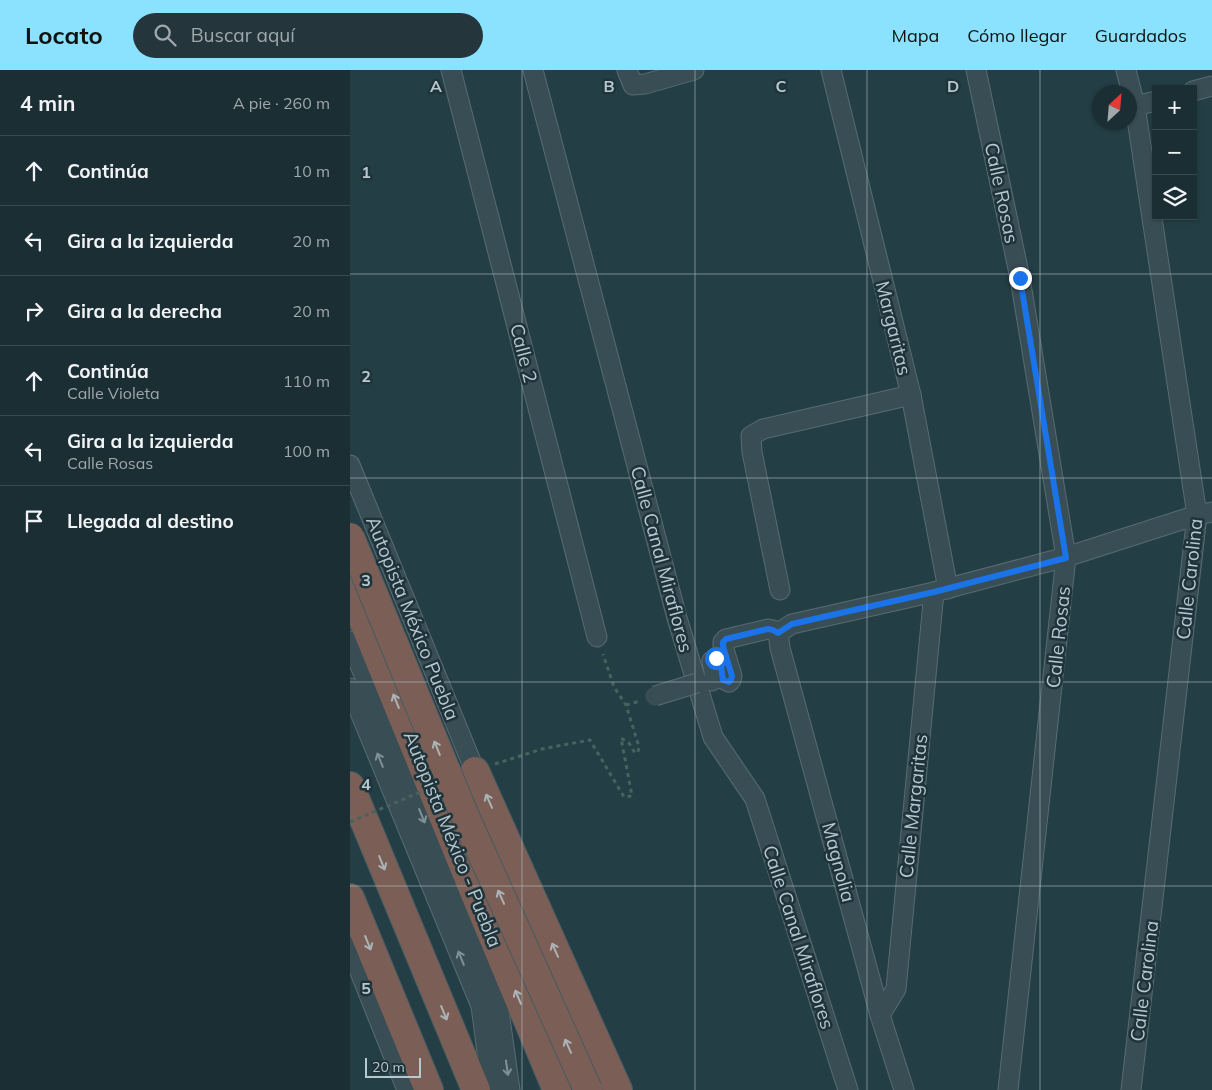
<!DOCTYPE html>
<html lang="es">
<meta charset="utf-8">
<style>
:root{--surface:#1b2e34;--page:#24363c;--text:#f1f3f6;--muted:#a0a8ac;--line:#394a4f;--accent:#8ae2ff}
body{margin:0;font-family:Mulish,sans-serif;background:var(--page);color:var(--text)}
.controls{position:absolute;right:15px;top:15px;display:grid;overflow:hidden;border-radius:0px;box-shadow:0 1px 4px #0004}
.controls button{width:45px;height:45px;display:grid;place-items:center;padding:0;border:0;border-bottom:1px solid var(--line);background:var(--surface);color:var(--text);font:25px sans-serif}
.compass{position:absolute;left:742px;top:15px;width:45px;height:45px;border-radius:50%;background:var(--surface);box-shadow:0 1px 4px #0004;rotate:26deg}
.scale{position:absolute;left:15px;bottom:12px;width:56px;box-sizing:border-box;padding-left:5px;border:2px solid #b7c8ce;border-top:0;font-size:14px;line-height:18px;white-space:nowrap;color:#b7c8ce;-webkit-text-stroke:4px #1e333a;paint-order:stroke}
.stop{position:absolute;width:15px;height:15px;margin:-11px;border:4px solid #1a73e8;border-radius:50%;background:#fff}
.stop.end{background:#1a73e8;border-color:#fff;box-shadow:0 1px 5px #0008}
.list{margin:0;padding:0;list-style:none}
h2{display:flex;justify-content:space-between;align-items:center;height:65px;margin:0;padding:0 20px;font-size:21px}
h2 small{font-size:16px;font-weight:400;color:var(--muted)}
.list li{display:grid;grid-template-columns:32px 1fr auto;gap:15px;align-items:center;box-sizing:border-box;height:70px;padding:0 20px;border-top:1px solid var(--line)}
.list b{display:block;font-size:19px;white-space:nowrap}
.list p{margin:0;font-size:16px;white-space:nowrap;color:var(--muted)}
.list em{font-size:16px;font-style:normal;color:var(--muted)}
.icon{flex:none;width:28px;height:28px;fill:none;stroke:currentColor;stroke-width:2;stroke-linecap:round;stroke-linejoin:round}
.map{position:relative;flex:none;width:862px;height:1020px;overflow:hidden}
header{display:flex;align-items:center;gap:30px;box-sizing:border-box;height:70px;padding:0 25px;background:var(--accent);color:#111}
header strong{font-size:24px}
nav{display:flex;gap:28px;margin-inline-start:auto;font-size:18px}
.search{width:350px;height:45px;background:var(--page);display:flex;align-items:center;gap:12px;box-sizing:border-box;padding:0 18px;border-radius:28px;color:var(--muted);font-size:19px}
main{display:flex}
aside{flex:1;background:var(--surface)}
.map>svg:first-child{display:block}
</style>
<header>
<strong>Locato</strong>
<div class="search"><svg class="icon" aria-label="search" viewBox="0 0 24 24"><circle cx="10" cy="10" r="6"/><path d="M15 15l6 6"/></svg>Buscar aquí</div>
<nav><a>Mapa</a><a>Cómo llegar</a><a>Guardados</a></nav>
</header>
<main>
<aside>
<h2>4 min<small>A pie · 260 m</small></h2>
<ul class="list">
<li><svg class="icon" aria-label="ahead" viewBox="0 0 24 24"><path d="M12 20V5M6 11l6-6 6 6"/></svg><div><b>Continúa</b></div><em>10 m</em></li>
<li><svg class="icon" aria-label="left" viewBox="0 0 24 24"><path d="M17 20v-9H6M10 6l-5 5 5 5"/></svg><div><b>Gira a la izquierda</b></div><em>20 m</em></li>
<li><svg class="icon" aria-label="right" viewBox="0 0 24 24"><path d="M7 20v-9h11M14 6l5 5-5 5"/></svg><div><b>Gira a la derecha</b></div><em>20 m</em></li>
<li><svg class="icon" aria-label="ahead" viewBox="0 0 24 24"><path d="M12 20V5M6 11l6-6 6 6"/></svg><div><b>Continúa</b><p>Calle Violeta</p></div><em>110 m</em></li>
<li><svg class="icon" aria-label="left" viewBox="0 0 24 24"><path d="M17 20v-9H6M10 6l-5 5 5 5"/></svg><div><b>Gira a la izquierda</b><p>Calle Rosas</p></div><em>100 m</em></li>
<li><svg class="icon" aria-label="arrive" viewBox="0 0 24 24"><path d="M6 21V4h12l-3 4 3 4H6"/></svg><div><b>Llegada al destino</b></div></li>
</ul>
</aside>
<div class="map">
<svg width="862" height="1020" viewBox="0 0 862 1020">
<rect width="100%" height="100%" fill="#243e45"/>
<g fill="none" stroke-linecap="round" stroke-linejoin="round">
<!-- minor casing -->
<g stroke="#586b72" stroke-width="21">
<g id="minor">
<polyline points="101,0 247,567"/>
<polyline points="183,0 327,548 363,667 405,729 498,1020"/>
<polyline points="277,0 283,15 295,14 344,0"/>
<polyline points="481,0 561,325 598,519"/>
<polyline points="626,0 670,208 716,487 658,1020"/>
<polyline points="776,0 785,36 847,445 781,1020"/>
<polyline points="843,21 862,16"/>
<polyline points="785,36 806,31"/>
<polyline points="0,395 125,701"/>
<polyline points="430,520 402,382 401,366 413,359 561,325"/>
<polyline points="428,563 430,578 530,945 554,1020"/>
<polyline points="428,563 442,554 584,522 716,487 847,445 862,442"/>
<polyline points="0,571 147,927 160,1020"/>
<polyline points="362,611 365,607 362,591 366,588 370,590 373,609 379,612 381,610 382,606 373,576 373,572 376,569 418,559 423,560 428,563"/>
<polyline points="0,618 131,936 142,1020"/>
<polyline points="0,877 57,1020"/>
<polyline points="530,945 546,919 584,522"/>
</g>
</g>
<!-- highway casing -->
<g stroke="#475b62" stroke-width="30">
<g id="highway">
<polyline points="0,518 125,824 207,1020"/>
<polyline points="125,701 268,1020"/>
<polyline points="0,716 126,1020"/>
<polyline points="0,828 79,1020"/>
</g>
</g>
<!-- path -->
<g stroke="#47635c" stroke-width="3" stroke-dasharray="4 4" stroke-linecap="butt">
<polyline points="276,635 290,631"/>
<polyline points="145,694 192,679 240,670 274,727 282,726 271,668 279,673 285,683 288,682 289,677 276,635 264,617 253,584"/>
</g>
<!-- minor -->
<use href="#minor" stroke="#394e54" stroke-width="19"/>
<!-- highway -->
<use href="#highway" stroke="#7b5f56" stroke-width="28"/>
<!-- minor-bridge casing -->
<g stroke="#586b72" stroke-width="21" stroke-linecap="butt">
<polyline id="minor-bridge" points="305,626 347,613"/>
</g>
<!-- highway-bridge casing -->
<g stroke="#475b62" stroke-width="30" stroke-linecap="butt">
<polyline id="highway-bridge" points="0,467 114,744 238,1020"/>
</g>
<!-- path-bridge -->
<polyline stroke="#47635c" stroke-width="3" stroke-dasharray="4 4" stroke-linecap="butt" points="0,752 80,718"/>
<!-- minor-bridge -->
<use href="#minor-bridge" stroke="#394e54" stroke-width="19"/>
<!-- highway-bridge -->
<use href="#highway-bridge" stroke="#7b5f56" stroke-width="28"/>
</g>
<!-- one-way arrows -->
<defs><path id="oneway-shaft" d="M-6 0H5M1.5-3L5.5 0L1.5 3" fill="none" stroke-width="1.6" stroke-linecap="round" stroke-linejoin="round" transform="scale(1.25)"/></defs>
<g stroke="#abb3b6">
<use href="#oneway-shaft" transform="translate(46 631) rotate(-112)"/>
<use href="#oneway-shaft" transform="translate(87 678) rotate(-112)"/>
<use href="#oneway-shaft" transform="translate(139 731) rotate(-114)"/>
<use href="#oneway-shaft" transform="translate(32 793) rotate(68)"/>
<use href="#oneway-shaft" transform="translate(151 827) rotate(-114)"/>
<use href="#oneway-shaft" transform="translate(18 873) rotate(68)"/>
<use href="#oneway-shaft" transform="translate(205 880) rotate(-114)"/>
<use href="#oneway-shaft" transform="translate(168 927) rotate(-113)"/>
<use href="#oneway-shaft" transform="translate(94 943) rotate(68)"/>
<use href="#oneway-shaft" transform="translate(218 976) rotate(-114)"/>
</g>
<g stroke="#7e9197">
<use href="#oneway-shaft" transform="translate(30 690) rotate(-112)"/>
<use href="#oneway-shaft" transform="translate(72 746) rotate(68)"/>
<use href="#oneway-shaft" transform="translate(111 888) rotate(-112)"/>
<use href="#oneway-shaft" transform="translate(157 998) rotate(82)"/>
</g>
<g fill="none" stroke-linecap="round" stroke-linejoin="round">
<!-- route -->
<polyline stroke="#1a73e8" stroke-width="6" points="366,588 370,590 373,610 379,612 381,610 382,606 373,576 373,572 376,569 418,559 423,560 428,563 442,554 584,522 716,488 670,208"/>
</g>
<!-- grid -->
<path fill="none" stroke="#b7c8ce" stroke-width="1" stroke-opacity="0.55" d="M172,0V1020M345,0V1020M517,0V1020M690,0V1020M0,204H862M0,408H862M0,612H862M0,816H862"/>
<g text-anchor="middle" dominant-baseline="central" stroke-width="5" stroke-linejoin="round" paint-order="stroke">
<!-- street labels -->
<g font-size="19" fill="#b7c8ce" stroke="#1e333a">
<text transform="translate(652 123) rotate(78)">Calle Rosas</text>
<text transform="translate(544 258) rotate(76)">Margaritas</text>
<text transform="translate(174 283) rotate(76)">Calle 2</text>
<text transform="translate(312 489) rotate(75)">Calle Canal Miraflores</text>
<text transform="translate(839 509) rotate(-84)">Calle Carolina</text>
<text transform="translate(63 548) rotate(68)">Autopista México Puebla</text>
<text transform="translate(708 567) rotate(-84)">Calle Rosas</text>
<text transform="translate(563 736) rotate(-84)">Calle Margaritas</text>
<text transform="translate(103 769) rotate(68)">Autopista México - Puebla</text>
<text transform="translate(489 792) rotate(75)">Magnolia</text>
<text transform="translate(449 867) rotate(72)">Calle Canal Miraflores</text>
<text transform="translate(794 911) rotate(-83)">Calle Carolina</text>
</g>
</g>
<g font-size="16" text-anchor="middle" font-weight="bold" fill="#b7c8ce" stroke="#1e333a" stroke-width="5" stroke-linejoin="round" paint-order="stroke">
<text x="86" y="22">A</text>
<text x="259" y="22">B</text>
<text x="431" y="22">C</text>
<text x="603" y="22">D</text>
<text x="16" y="108">1</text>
<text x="16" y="312">2</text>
<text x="16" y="516">3</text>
<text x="16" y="720">4</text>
<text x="16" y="924">5</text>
</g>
</svg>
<div class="controls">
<button>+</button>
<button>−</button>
<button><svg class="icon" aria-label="layers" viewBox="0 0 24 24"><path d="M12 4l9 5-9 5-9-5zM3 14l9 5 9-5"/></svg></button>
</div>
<svg class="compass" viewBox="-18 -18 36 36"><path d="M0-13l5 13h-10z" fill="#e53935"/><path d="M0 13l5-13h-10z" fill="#a0a8ac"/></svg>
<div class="scale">20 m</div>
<div class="stop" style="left:366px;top:588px"></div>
<div class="stop end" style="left:670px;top:208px"></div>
</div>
</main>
